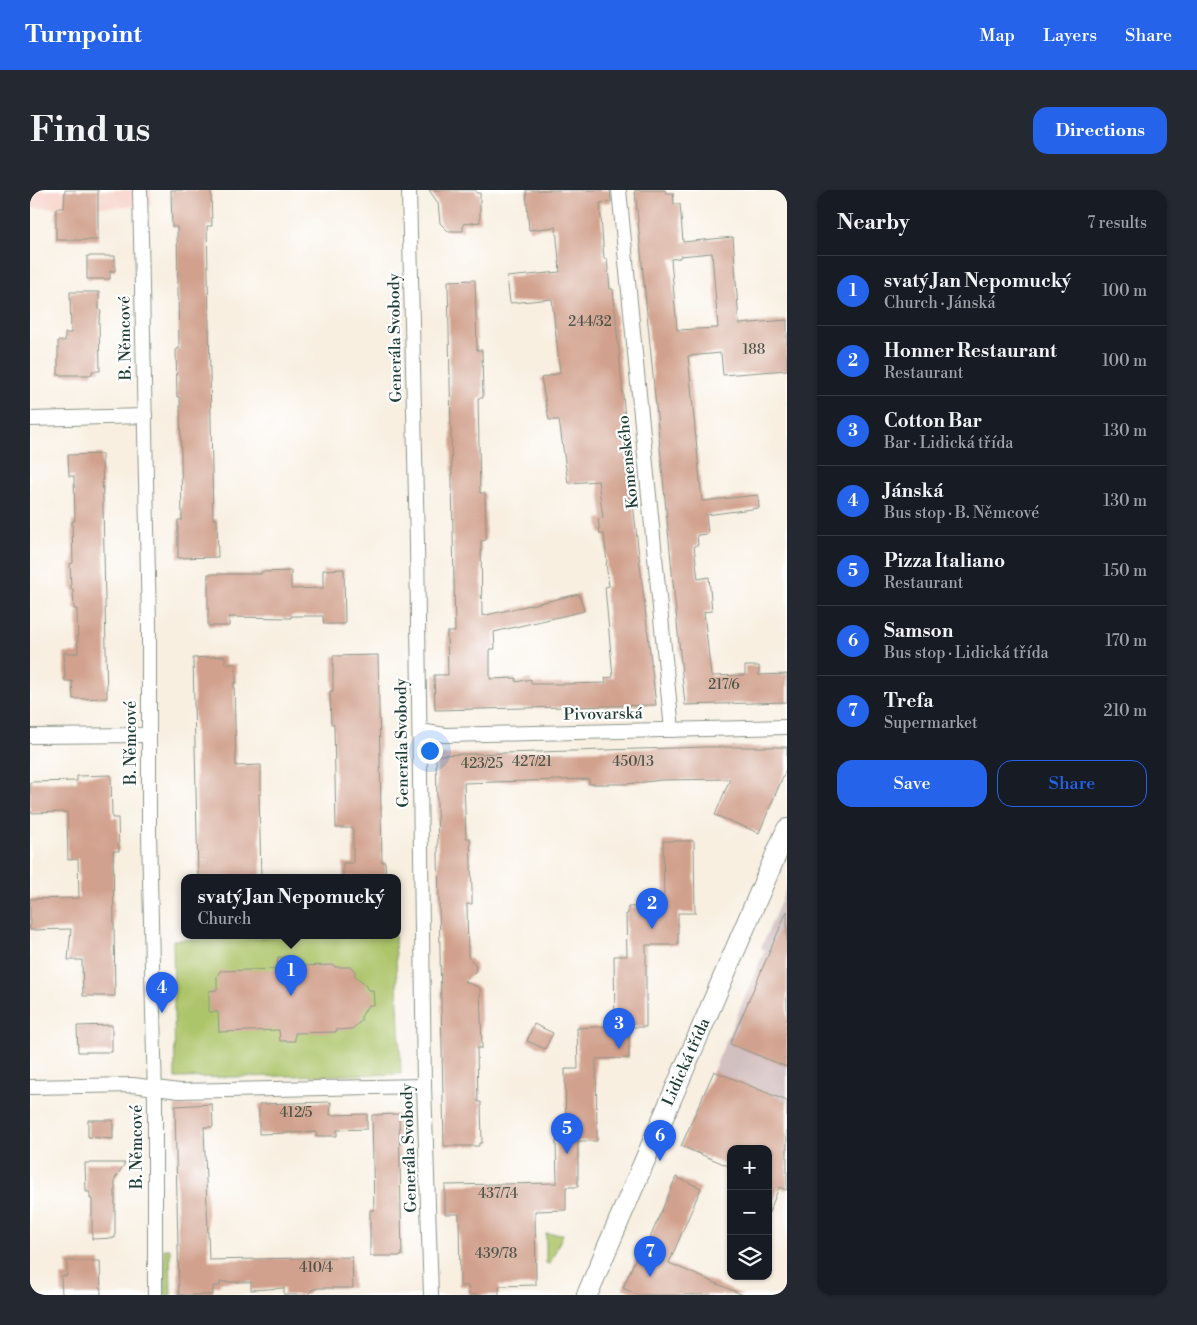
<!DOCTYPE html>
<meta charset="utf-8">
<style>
:root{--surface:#171b24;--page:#242831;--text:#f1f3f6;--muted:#9ea1a6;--line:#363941;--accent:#2563eb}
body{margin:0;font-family:"Libre Bodoni",serif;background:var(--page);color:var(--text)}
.controls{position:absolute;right:15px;bottom:15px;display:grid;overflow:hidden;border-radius:10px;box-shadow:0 1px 4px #0004}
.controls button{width:45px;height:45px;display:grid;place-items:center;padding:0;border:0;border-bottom:1px solid var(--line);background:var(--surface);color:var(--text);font:25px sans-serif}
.you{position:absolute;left:399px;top:560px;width:18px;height:18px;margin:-12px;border:4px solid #fff;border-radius:50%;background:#1a73e8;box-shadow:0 0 0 8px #1a73e833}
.badge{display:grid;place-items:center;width:32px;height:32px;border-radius:50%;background:var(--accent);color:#fff;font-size:16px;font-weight:700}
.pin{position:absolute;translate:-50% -41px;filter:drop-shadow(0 1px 2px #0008)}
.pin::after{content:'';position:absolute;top:26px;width:18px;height:15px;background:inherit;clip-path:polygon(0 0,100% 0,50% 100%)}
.popup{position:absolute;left:151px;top:684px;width:220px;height:65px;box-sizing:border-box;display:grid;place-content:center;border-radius:10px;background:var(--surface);filter:drop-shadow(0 1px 4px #0005);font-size:16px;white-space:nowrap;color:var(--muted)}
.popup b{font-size:19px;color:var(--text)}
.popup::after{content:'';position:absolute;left:50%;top:100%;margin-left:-10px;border:10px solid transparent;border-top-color:var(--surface)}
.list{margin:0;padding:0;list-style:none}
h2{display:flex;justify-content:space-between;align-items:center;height:65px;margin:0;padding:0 20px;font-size:21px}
h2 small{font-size:16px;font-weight:400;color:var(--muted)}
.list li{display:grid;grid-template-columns:32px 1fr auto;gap:15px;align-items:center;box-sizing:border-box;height:70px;padding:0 20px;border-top:1px solid var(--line)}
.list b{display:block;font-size:19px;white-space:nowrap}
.list p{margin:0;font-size:16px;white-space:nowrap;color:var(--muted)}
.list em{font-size:16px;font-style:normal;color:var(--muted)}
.actions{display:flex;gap:10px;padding:15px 20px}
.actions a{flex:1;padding:11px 0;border:1px solid var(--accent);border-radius:15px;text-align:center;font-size:18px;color:var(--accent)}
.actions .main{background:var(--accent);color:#fff}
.icon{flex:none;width:28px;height:28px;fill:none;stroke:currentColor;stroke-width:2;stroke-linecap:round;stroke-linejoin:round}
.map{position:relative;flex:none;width:757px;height:1105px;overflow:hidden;border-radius:15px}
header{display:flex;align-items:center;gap:30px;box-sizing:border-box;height:70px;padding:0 25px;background:var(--accent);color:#fff}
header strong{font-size:24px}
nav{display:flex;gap:28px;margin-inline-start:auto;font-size:18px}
.intro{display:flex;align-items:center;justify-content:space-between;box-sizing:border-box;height:120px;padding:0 30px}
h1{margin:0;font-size:35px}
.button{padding:12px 22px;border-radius:15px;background:var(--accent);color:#fff;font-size:18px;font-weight:700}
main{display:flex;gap:30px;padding:0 30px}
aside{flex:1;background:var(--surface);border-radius:15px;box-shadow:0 1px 4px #0004}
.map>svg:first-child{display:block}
</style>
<header>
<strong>Turnpoint</strong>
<nav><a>Map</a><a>Layers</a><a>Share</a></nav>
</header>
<div class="intro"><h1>Find us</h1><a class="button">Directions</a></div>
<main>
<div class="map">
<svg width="757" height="1105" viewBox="0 0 757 1105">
<rect width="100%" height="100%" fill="#fff"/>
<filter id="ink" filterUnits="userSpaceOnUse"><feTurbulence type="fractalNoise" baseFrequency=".02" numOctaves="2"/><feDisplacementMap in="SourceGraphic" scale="10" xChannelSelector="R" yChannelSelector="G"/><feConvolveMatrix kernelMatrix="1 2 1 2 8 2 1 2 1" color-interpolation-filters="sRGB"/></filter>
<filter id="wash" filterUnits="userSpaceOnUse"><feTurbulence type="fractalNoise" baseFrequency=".0096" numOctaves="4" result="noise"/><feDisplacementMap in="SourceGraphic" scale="20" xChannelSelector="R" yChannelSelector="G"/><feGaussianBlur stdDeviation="1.12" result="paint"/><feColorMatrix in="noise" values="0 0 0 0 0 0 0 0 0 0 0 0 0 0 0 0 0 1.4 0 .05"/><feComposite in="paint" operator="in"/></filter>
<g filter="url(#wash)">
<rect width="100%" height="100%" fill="#f8efe1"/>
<!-- built -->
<polygon fill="#f7d1c8" points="0,0 121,0 121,16 0,18"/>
<!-- industrial -->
<polygon fill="#d2bfc0" points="757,697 757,1000 738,992 738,959 701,959 701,977 651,956 735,760 731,758"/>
<!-- green -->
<g fill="#adc56a" stroke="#66814f">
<polygon points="365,745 371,884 145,888 143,750"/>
<polygon points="516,1044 533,1044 520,1074 516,1073"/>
<polygon points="134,1059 140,1059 141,1105 135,1105"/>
</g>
<g id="blocks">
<!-- building -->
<g fill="#d1a18d" fill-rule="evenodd">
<polygon points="35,0 68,0 68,50 26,50 26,18 34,18"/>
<polygon points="141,0 181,0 182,36 177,36 183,329 187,329 188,367 148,368 148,330 152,330 150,207 147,207 146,159 149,159 147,37 142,37"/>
<polygon points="399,0 446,0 446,3 450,3 450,32 433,34 433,41 418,41 410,33 408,13"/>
<polygon points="496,0 580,0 581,12 570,13 574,69 577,69 580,99 583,99 603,313 626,515 405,520 404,485 418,485 417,442 425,442 418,91 445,90 447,160 452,160 453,208 448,208 450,303 455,303 456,342 456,350 451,351 452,426 549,404 554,421 464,442 465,459 460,459 460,489 486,488 486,492 501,489 501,494 536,494 576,493 575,488 583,487 575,397 579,396 576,373 577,373 574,344 570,344 568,329 573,328 568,291 538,293 529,230 519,230 511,188 530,183 522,109 480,113 477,87 530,82 526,37 499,40"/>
<path d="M605,0H635L636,3H643L644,14H650L653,52L703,47L709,134L757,130V180L693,185L691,163L658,166L672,311L728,305L729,318L676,325L678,344L667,345L668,355L664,356L668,389L679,387L682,421L674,422L681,486L715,485V476H729V485L757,484V512L655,515ZM682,63L688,138L647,140L641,69L650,68V66Z"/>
<polygon points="57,66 85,66 85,81 80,81 80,89 57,89"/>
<polygon points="40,102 69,102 69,119 71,122 69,131 70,181 62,181 62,185 28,185 28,151 35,151 35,143 41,143"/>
<polygon points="72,264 77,508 43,509 42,491 35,491 34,463 48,463 47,419 44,419 43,399 41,399 40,374 43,373 42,331 45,331 44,286 39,286 38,265"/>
<polygon points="314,379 315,434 294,434 293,426 261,426 261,428 199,427 199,436 178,436 178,384 231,384 231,382 261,381 261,399 293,398 293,380"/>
<polygon points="348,465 352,672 355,672 356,687 313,687 313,673 323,673 323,638 306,638 304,534 301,534 300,501 303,501 303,466"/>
<polygon points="195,466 195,474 206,474 206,493 204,493 206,576 231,575 231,604 229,604 231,687 168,687 163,468"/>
<polygon points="677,557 757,557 757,577 729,643 685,625 700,589 632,590 597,594 559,594 559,589 434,593 436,648 440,648 442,700 442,714 437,714 438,767 445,774 446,781 434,791 450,798 452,858 447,858 448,912 451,912 452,953 449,953 449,956 414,956 406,565"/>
<polygon points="81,585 82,628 88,628 89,661 83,661 85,806 53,806 52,770 38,770 41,739 0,740 0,709 49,708 48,669 38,670 37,622 0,623 0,592 47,591 47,586"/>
<polygon points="633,651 664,651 665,723 648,723 648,755 616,755 616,837 599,837 599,868 566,869 567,951 548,951 548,997 536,997 536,1020 505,1021 506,1095 469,1096 469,1105 439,1105 438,1096 430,1096 429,1024 415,1024 415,995 527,993 526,951 536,951 535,879 548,879 547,838 585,836 584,766 597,766 596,724 598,724 598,717 634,716"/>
<polygon points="757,721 757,877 700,854"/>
<polygon points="248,767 263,767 262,776 304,775 305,777 321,777 325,781 325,786 334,793 338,800 343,800 344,815 338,815 331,827 331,831 322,839 306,840 306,842 265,843 265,851 250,851 249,840 189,842 188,822 179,822 179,801 187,800 187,786 190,781 247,779"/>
<polygon points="504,834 523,843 515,859 497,851"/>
<polygon points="82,835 82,862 48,862 47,836"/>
<polygon points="684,881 757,911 757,1000 749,997 739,1023 738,959 701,959 701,977 651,956"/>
<polygon points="301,912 300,925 337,924 337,939 307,940 307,946 286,946 286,942 229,944 229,914"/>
<polygon points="182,914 183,937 174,937 179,1070 322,1067 323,1098 288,1098 282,1100 277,1105 254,1105 254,1098 221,1100 221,1092 190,1092 190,1096 183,1096 183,1105 149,1105 145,916"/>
<polygon points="369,924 372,1066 340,1066 340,1020 344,1020 342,925"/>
<polygon points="58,930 83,930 83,949 58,947"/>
<polygon points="55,973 95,973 85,989 85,1048 62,1049 62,1009 60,1009 60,1002 56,1002"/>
<polygon points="646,987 671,998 639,1073 713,1105 608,1105 593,1098 610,1058 614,1062"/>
<polygon points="37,1071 70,1071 71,1105 32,1105 31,1086 37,1086"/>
</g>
</g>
</g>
<g filter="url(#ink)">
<use href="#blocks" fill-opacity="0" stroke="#8c968a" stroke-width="1"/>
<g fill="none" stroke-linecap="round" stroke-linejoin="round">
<!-- street casing -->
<g stroke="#8c968a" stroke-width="16">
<g id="street">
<polyline points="110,0 119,435 119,642 125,910 125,1105"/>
<polyline points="379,0 387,353 394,896 401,1105"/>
<polyline points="589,0 642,540"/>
<polyline points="0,229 115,226"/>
<polyline points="390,541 415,545 757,537"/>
<polyline points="0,546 118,545"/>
<polyline points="0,897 103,895 149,901 394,896"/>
</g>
</g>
<!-- secondary casing -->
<g stroke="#8c968a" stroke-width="22">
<polyline id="secondary" points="557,1105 757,639"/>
</g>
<!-- street -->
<use href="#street" stroke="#fff" stroke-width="14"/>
<!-- secondary -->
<use href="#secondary" stroke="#fff" stroke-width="20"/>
</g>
</g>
<g text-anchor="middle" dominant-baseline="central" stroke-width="4.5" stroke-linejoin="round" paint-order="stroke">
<!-- number labels -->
<g font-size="14" fill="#4c564a">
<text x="560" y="132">244/32</text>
<text x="724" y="160">188</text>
<text x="694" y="495">217/6</text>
<text x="502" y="572">427/21</text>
<text x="603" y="572">450/13</text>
<text x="452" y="574">423/25</text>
<text x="266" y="923">412/5</text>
<text x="468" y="1004">437/74</text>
<text x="466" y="1064">439/78</text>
<text x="286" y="1078">410/4</text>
</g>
<!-- street labels -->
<g font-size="16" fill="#1f3d34" stroke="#fff">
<text transform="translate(95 148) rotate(-91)">B. Němcové</text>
<text transform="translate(365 148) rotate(-91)">Generála Svobody</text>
<text transform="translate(598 272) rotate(-96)">Komenského</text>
<text transform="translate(573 524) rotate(-1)">Pivovarská</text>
<text transform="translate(101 553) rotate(-90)">B. Němcové</text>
<text transform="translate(372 553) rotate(-91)">Generála Svobody</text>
<text transform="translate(656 872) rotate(-66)">Lidická třída</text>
<text transform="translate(107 957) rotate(-90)">B. Němcové</text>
<text transform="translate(379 958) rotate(-92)">Generála Svobody</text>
</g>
</g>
</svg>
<div class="controls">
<button>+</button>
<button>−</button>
<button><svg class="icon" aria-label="layers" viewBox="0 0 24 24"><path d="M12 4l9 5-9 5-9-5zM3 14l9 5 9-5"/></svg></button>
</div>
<div class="you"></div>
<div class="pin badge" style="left:261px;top:806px">1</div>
<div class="popup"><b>svatý Jan Nepomucký</b>Church</div>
<div class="pin badge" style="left:622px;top:739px">2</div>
<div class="pin badge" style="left:589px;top:859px">3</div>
<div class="pin badge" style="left:132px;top:823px">4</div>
<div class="pin badge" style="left:537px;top:964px">5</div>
<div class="pin badge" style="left:630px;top:971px">6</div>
<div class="pin badge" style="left:620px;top:1087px">7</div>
</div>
<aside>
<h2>Nearby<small>7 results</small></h2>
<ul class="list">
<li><span class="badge">1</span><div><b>svatý Jan Nepomucký</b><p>Church · Jánská</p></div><em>100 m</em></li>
<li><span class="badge">2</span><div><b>Honner Restaurant</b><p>Restaurant</p></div><em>100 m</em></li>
<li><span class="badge">3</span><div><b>Cotton Bar</b><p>Bar · Lidická třída</p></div><em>130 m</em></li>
<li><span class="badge">4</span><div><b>Jánská</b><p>Bus stop · B. Němcové</p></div><em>130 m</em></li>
<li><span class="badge">5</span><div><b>Pizza Italiano</b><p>Restaurant</p></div><em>150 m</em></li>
<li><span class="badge">6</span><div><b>Samson</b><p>Bus stop · Lidická třída</p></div><em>170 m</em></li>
<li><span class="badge">7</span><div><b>Trefa</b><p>Supermarket</p></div><em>210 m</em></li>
</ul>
<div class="actions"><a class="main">Save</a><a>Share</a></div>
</aside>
</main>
